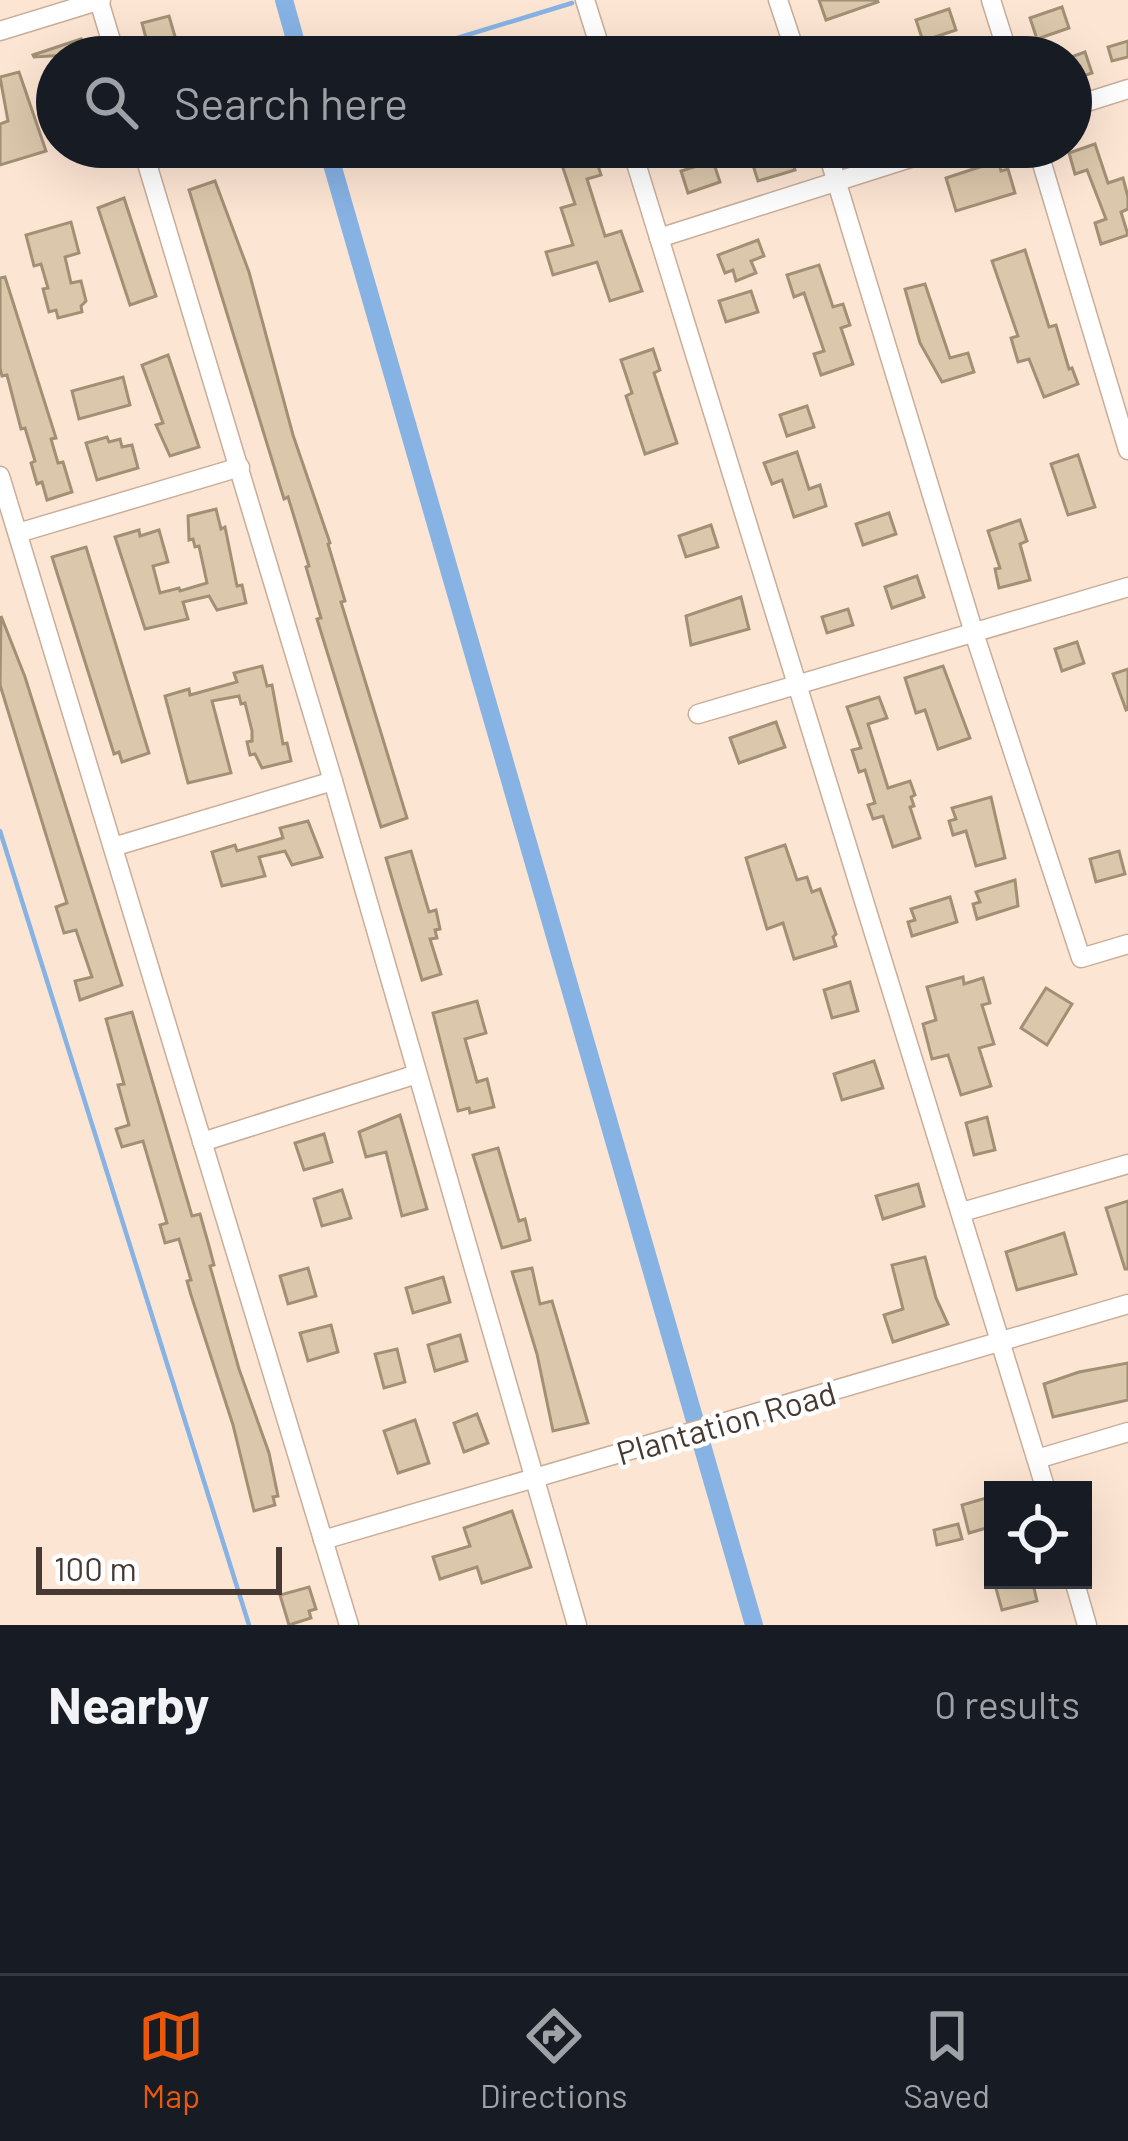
<!DOCTYPE html>
<style>
:root{--surface:#171b24;--page:#20242c;--text:#f1f3f6;--muted:#9ea1a6;--line:#363941;--accent:#ea580c}
body{margin:0;font-family:Barlow,sans-serif;background:var(--page);color:var(--text)}
.controls{position:absolute;right:36px;bottom:36px;display:grid;overflow:hidden;border-radius:0px;box-shadow:0 12px 48px #0002}
.controls button{width:108px;height:108px;display:grid;place-items:center;padding:0;border:0;border-bottom:3px solid var(--line);background:var(--surface);color:var(--text);font:60px sans-serif}
.scale{position:absolute;left:36px;bottom:30px;width:246px;box-sizing:border-box;padding-left:12px;border:6px solid #463a32;border-top:0;font-size:33px;line-height:42px;white-space:nowrap;color:#463a32;-webkit-text-stroke:9px #fff;paint-order:stroke}
.list{margin:0;padding:0;list-style:none}
h2{display:flex;justify-content:space-between;align-items:center;height:156px;margin:0;padding:0 48px;font-size:51px}
h2 small{font-size:39px;font-weight:400;color:var(--muted)}
.icon{flex:none;width:66px;height:66px;fill:none;stroke:currentColor;stroke-width:2;stroke-linecap:round;stroke-linejoin:round}
.map{position:relative;flex:none;width:1128px;height:1625px;overflow:hidden}
.search{position:absolute;background:var(--surface);box-shadow:0 12px 48px #0002;left:36px;right:36px;top:36px;height:132px;display:flex;align-items:center;gap:30px;box-sizing:border-box;padding:0 42px;border-radius:66px;color:var(--muted);font-size:45px}
.sheet{height:348px;background:var(--surface)}
nav{display:flex;justify-content:space-around;align-items:center;box-sizing:border-box;height:168px;border-top:3px solid var(--line);background:var(--surface);font-size:33px;color:var(--muted)}
nav a{display:grid;justify-items:center;gap:6px}
nav .on{color:var(--accent)}
.map>svg:first-child{display:block}
</style>
<div class="map">
<svg width="1128" height="1625" viewBox="0 0 1128 1625">
<rect width="100%" height="100%" fill="#fde5d3"/>
<g fill="none" stroke-linecap="round" stroke-linejoin="round">
<!-- stream -->
<g stroke="#87b2e4" stroke-width="4.5">
<polyline points="395,57 572,3"/>
<polyline points="0,831 249,1625"/>
</g>
<!-- canal -->
<g stroke="#87b2e4" stroke-width="18">
<polyline points="284,0 300,57"/>
<polyline points="327,147 754,1625"/>
</g>
</g>
<!-- building -->
<g fill="#dbc7ab" stroke="#a29075" stroke-width="3">
<polygon points="819,0 877,0 878,2 826,20"/>
<polygon points="1062,7 1069,28 1037,39 1030,18"/>
<polygon points="949,9 956,30 923,41 916,20"/>
<polygon points="169,16 181,57 151,57 142,23"/>
<polygon points="81,39 85,54 34,57 33,55"/>
<polygon points="1128,41 1128,57 1112,61 1108,47"/>
<polygon points="1085,52 1092,73 1071,80 1071,57"/>
<polygon points="19,72 46,151 0,165 0,124 8,121 0,77"/>
<polygon points="1095,144 1108,183 1123,178 1128,197 1128,209 1121,212 1128,235 1101,244 1095,223 1106,219 1087,170 1075,174 1069,153"/>
<polygon points="556,147 592,147 601,175 587,179 605,236 621,231 642,291 610,301 597,262 553,275 546,252 573,245 561,208 575,204"/>
<polygon points="778,147 788,147 795,170 758,181 750,156"/>
<polygon points="713,161 720,182 688,193 681,171"/>
<polygon points="998,161 1001,171 1008,169 1015,193 956,211 946,178"/>
<polygon points="215,181 249,272 293,435 330,543 328,544 345,601 341,602 407,818 381,827 317,619 321,618 306,567 309,566 288,497 284,499 189,190"/>
<polygon points="124,198 156,296 130,305 98,208"/>
<polygon points="71,222 79,253 65,257 71,283 81,281 86,301 81,306 82,312 58,318 56,310 49,312 43,289 48,288 41,264 34,266 26,235"/>
<polygon points="758,240 764,256 751,261 756,273 736,281 733,270 725,273 718,255"/>
<polygon points="1025,250 1049,327 1056,325 1069,369 1072,368 1078,384 1044,397 1029,359 1018,362 1011,338 1018,336 992,261"/>
<polygon points="819,265 833,307 843,304 850,325 841,328 853,364 821,375 814,354 824,351 804,293 794,297 787,275"/>
<polygon points="5,277 56,438 51,439 58,463 63,462 72,492 47,500 42,482 37,484 31,463 35,461 25,428 21,429 7,375 2,376 0,368 0,278"/>
<polygon points="925,284 950,358 968,353 974,372 942,382 920,343 905,289"/>
<polygon points="751,291 758,312 726,322 719,301"/>
<polygon points="653,349 660,370 654,373 677,443 645,454 626,396 632,393 621,360"/>
<polygon points="168,355 199,447 170,456 156,425 163,423 142,365"/>
<polygon points="123,377 130,405 79,419 72,391"/>
<polygon points="807,406 814,427 787,436 780,415"/>
<polygon points="107,437 109,442 120,439 122,447 132,445 138,468 97,480 86,443"/>
<polygon points="797,452 809,489 820,485 826,506 794,517 782,480 772,484 764,463"/>
<polygon points="1078,455 1095,507 1068,515 1051,464"/>
<polygon points="216,509 221,529 225,527 237,586 242,585 246,603 217,610 209,596 183,602 188,619 145,629 115,537 139,530 140,536 159,530 168,562 153,566 160,593 179,588 180,591 207,583 199,546 195,547 193,539 189,540 188,516"/>
<polygon points="889,513 896,534 863,545 856,524"/>
<polygon points="1020,520 1027,541 1020,544 1030,580 999,588 995,569 1000,568 988,531"/>
<polygon points="711,525 718,547 686,557 679,536"/>
<polygon points="86,547 149,753 122,762 119,752 114,754 52,557"/>
<polygon points="917,576 924,597 892,608 885,587"/>
<polygon points="741,597 749,629 691,645 686,616"/>
<polygon points="848,609 853,625 827,633 822,617"/>
<polygon points="1,616 25,677 122,985 80,1000 75,981 92,977 76,930 64,933 56,907 67,903 0,685"/>
<polygon points="1077,642 1084,663 1062,671 1055,649"/>
<polygon points="262,666 267,686 272,685 283,744 287,743 291,761 262,768 255,754 250,755 247,742 252,741 252,731 245,703 241,704 239,696 212,701 231,773 188,783 165,696 189,689 190,695 237,682 234,673"/>
<polygon points="943,666 970,738 938,749 925,710 916,713 905,678"/>
<polygon points="1128,669 1128,709 1126,710 1113,674"/>
<polygon points="879,697 887,718 868,724 888,788 910,781 915,795 911,797 914,806 910,807 920,838 893,847 883,816 873,819 868,805 875,803 865,770 859,772 852,750 861,748 847,707"/>
<polygon points="776,722 785,747 739,763 730,738"/>
<polygon points="991,797 1005,858 976,866 966,831 953,835 949,821 956,819 952,808"/>
<polygon points="308,821 322,857 292,865 285,851 259,857 265,876 222,886 212,852 235,845 237,851 283,838 280,828"/>
<polygon points="785,845 797,880 807,877 812,892 820,889 836,934 833,937 836,946 794,959 783,923 767,929 746,858"/>
<polygon points="411,851 429,912 436,910 440,929 435,930 437,938 430,939 441,974 422,980 386,858"/>
<polygon points="1119,851 1125,874 1096,882 1090,859"/>
<polygon points="1015,880 1018,906 977,919 973,904 980,902 976,892"/>
<polygon points="950,897 957,922 912,936 908,922 915,920 911,909"/>
<polygon points="963,977 964,984 983,978 990,1003 982,1005 994,1044 979,1048 991,1086 961,1095 948,1055 932,1059 923,1024 936,1020 927,987"/>
<polygon points="850,982 858,1011 832,1018 824,990"/>
<polygon points="1046,988 1072,1004 1047,1045 1021,1028"/>
<polygon points="477,1001 486,1033 465,1039 477,1082 487,1079 494,1107 470,1113 469,1108 458,1111 433,1013"/>
<polygon points="132,1012 192,1216 200,1214 209,1246 214,1265 210,1266 239,1369 269,1453 278,1496 273,1497 275,1505 254,1511 233,1425 191,1295 187,1281 191,1280 179,1239 165,1243 160,1225 167,1223 143,1141 122,1147 116,1129 129,1125 118,1085 124,1084 106,1019"/>
<polygon points="874,1061 883,1088 842,1100 834,1074"/>
<polygon points="400,1115 427,1209 402,1216 386,1152 366,1157 359,1132"/>
<polygon points="987,1117 995,1150 974,1155 966,1123"/>
<polygon points="324,1134 332,1162 304,1170 295,1143"/>
<polygon points="498,1148 519,1221 525,1219 530,1240 502,1248 473,1155"/>
<polygon points="918,1184 924,1206 883,1219 876,1196"/>
<polygon points="342,1190 351,1218 322,1226 314,1199"/>
<polygon points="1128,1201 1128,1269 1125,1269 1106,1208"/>
<polygon points="1064,1233 1076,1274 1017,1290 1006,1252"/>
<polygon points="925,1257 936,1298 948,1324 893,1342 884,1315 903,1309 892,1265"/>
<polygon points="308,1268 316,1296 288,1304 280,1276"/>
<polygon points="532,1268 540,1304 552,1301 588,1423 553,1431 537,1354 512,1272"/>
<polygon points="443,1277 450,1302 413,1313 406,1288"/>
<polygon points="331,1325 338,1352 308,1361 300,1333"/>
<polygon points="460,1335 467,1361 435,1371 428,1345"/>
<polygon points="397,1349 405,1382 384,1388 375,1354"/>
<polygon points="1128,1363 1128,1400 1053,1417 1044,1384 1079,1372"/>
<polygon points="477,1414 488,1443 464,1452 454,1423"/>
<polygon points="415,1420 429,1463 398,1473 384,1431"/>
<polygon points="993,1496 993,1526 969,1533 962,1505"/>
<polygon points="512,1511 531,1567 482,1583 477,1567 440,1579 433,1557 470,1546 464,1528"/>
<polygon points="958,1524 962,1539 937,1545 934,1530"/>
<polygon points="1014,1580 1032,1580 1037,1601 1002,1610 995,1585"/>
<polygon points="309,1587 316,1609 309,1611 311,1618 289,1625 280,1595"/>
</g>
<g fill="none" stroke-linecap="round" stroke-linejoin="round">
<!-- minor casing -->
<g stroke="#c9ad98" stroke-width="21">
<g id="minor">
<polyline points="585,0 603,57"/>
<polyline points="778,0 797,57"/>
<polyline points="991,0 1009,57"/>
<polyline points="99,1 116,57"/>
<polyline points="0,31 101,0"/>
<polyline points="1071,107 1128,89"/>
<polyline points="142,147 333,781 577,1625"/>
<polyline points="631,147 1046,1490"/>
<polyline points="826,147 974,633 1081,958 1128,944"/>
<polyline points="1037,147 1128,450"/>
<polyline points="659,238 945,147"/>
<polyline points="0,476 349,1625"/>
<polyline points="18,533 240,467"/>
<polyline points="698,714 1128,587"/>
<polyline points="113,847 333,781"/>
<polyline points="202,1142 414,1075"/>
<polyline points="962,1212 1128,1164"/>
<polyline points="1037,1459 1128,1432"/>
<polyline points="323,1540 1128,1304"/>
<polyline points="1074,1580 1087,1625"/>
</g>
</g>
<!-- minor -->
<use href="#minor" stroke="#fff" stroke-width="18"/>
</g>
<g text-anchor="middle" dominant-baseline="central" stroke-width="9" stroke-linejoin="round" paint-order="stroke">
<!-- street labels -->
<g font-size="33" fill="#463a32" stroke="#fff">
<text transform="translate(726 1422) rotate(-16)">Plantation Road</text>
</g>
</g>
</svg>
<div class="controls">
<button><svg class="icon" aria-label="locate" viewBox="0 0 24 24"><circle cx="12" cy="12" r="6"/><path d="M12 2v4M12 18v4M2 12h4M18 12h4"/></svg></button>
</div>
<div class="scale">100 m</div>
<div class="search"><svg class="icon" aria-label="search" viewBox="0 0 24 24"><circle cx="10" cy="10" r="6"/><path d="M15 15l6 6"/></svg>Search here</div>
</div>
<section class="sheet">
<h2>Nearby<small>0 results</small></h2>
<ul class="list">
</ul>
</section>
<nav>
<a class="on"><svg class="icon" aria-label="map" viewBox="0 0 24 24"><path d="M3 6l6-2 6 2 6-2v14l-6 2-6-2-6 2zM9 4v14M15 6v14"/></svg>Map</a>
<a><svg class="icon" aria-label="directions" viewBox="0 0 24 24"><path d="M12 3l9 9-9 9-9-9zM9 14v-3h6M13 9l2 2-2 2"/></svg>Directions</a>
<a><svg class="icon" aria-label="saved" viewBox="0 0 24 24"><path d="M7 4h10v16l-5-4-5 4z"/></svg>Saved</a>
</nav>
